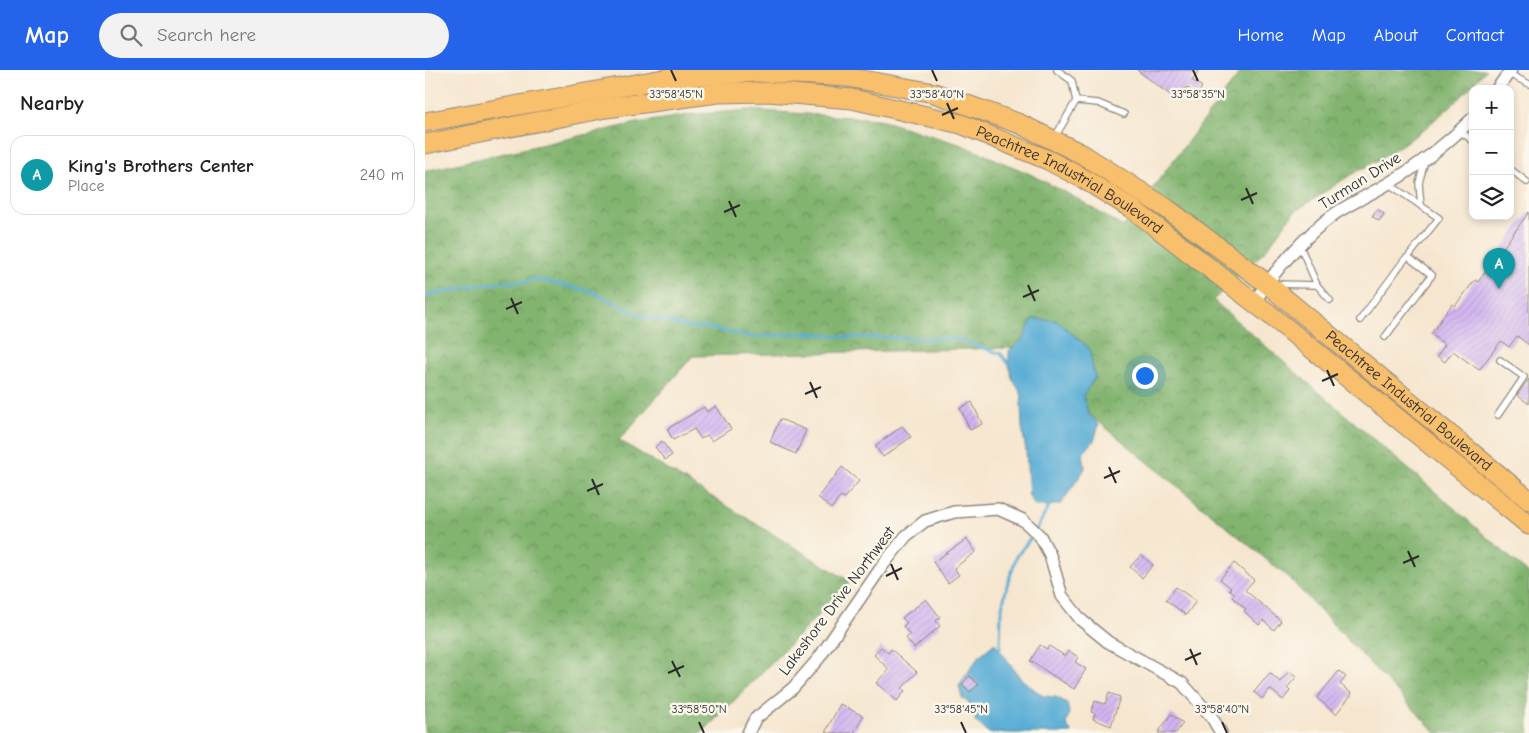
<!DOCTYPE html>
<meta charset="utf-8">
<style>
:root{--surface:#fff;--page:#f2f2f2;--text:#202124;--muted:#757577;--line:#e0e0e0;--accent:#2563eb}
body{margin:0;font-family:"Comic Neue",sans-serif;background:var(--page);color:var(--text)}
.controls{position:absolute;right:15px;top:15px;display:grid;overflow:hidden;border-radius:10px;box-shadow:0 2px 8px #0003}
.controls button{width:45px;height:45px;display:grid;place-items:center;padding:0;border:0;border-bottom:1px solid var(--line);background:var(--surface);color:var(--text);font:25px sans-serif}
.you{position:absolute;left:719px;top:305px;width:18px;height:18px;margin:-12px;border:4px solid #fff;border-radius:50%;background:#1a73e8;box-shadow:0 0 0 8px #1a73e833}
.badge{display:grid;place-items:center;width:32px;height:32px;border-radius:50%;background:var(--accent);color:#fff;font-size:16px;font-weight:700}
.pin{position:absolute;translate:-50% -41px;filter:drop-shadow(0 1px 2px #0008)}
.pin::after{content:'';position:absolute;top:26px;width:18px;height:15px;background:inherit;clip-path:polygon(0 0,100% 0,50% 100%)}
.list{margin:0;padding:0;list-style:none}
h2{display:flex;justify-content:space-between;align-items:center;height:65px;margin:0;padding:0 20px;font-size:21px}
h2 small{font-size:16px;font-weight:400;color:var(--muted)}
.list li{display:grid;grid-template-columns:32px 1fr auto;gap:15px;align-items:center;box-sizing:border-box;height:80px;margin:0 10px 10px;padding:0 10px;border:1px solid var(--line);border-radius:15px}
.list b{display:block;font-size:19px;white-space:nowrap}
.list p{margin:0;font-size:16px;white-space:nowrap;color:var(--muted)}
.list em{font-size:16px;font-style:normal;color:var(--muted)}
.icon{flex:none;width:28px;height:28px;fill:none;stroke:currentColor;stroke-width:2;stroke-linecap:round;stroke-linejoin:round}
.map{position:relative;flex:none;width:1104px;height:663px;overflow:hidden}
header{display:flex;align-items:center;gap:30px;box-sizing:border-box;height:70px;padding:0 25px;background:var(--accent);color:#fff}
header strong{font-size:24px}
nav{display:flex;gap:28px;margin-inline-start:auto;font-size:18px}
.search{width:350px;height:45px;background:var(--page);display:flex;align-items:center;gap:12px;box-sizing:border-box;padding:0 18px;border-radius:28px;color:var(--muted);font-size:19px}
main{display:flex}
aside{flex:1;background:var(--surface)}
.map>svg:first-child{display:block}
</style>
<header>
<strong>Map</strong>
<div class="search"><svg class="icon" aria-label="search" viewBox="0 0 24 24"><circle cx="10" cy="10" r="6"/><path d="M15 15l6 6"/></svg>Search here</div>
<nav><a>Home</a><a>Map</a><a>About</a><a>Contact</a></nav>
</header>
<main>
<aside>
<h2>Nearby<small></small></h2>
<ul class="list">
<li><span class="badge" style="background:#0f9aa8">A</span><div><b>King's Brothers Center</b><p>Place</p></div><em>240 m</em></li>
</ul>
</aside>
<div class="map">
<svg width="1104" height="663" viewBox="0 0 1104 663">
<defs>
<pattern id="forest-crowns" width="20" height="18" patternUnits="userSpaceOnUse" patternTransform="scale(1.25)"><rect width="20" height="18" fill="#82b46f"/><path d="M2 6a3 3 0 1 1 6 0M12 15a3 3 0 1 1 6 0" fill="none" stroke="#6b935b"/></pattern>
<pattern id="building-hatch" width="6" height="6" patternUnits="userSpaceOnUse" patternTransform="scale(1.25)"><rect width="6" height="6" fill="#d2b3f2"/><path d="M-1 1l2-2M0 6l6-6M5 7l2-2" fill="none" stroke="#b49ad0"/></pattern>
</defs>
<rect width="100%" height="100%" fill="#fbf7ec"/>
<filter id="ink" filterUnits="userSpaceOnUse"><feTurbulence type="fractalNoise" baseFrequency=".02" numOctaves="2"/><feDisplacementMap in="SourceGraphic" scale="10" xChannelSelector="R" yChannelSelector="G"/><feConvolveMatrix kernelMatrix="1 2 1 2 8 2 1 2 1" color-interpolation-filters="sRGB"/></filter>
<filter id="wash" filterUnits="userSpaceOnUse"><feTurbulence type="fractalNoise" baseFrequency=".0096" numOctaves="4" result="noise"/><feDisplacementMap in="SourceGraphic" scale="20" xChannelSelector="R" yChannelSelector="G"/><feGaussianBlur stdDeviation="1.12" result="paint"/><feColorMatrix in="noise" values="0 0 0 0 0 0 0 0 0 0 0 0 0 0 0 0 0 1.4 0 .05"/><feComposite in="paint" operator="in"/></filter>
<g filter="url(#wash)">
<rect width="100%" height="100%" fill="#f6e6cf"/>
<!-- forest -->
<path fill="url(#forest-crowns)" stroke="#56704d" d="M817,0H1061L1036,27L997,61L958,87L924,106L869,142L840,181L788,230C892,323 1000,411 1104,504V663H1011L865,509L584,278L268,286L194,370L426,512L277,663H0V101L212,53L264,45L324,40L452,49L537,75L605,104L653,129L698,157Z"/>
<!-- water -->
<g fill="#5aadd5" stroke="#426c80">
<polygon points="608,249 631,250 664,278 670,308 658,326 664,345 674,354 669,371 658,383 660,398 657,403 636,434 624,436 610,436 604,426 601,381 597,357 596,335 597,325 587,308 584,294 584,281 600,267 602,260"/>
<polygon points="570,573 596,609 618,626 631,627 642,633 644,643 641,654 647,663 564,663 551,652 544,633 537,628 534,616 554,586"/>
</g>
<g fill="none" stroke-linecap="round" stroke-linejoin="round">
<!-- stream -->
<g stroke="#5aadd5" stroke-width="3">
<polyline points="0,226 54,215 80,212 99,212 110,209 168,222 212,244 246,253 269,258 283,258 328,267 386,263 421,267 532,269 576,284 584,294"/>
<polyline points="575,578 576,542 582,515 592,486 610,462 624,436"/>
</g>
</g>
<g id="blocks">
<!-- building -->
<g fill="url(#building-hatch)">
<polygon points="712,0 774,0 767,10 777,17 772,25 762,17 752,30"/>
<polygon points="952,139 959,144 954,151 947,146"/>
<polygon points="1104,142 1104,275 1092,266 1084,277 1076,271 1054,300 1028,281 1020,292 1012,286 1020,275 1006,264 1027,234 1030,236 1050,210 1053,212"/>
<polygon points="1104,309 1104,334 1092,325"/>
<polygon points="547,332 557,354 545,360 535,338"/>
<polygon points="291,336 306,359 287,371 282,365 276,369 269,359 248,370 242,359 279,337 282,342"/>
<polygon points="355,349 381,360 371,384 345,372"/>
<polygon points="477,356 486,367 458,387 450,376"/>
<polygon points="237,371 247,385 240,390 230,377"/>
<polygon points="417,397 434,411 419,428 416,426 406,439 393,427"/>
<polygon points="542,469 551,482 529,498 534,505 523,513 508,492"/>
<polygon points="716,485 728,495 717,508 705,497"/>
<polygon points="809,493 829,510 820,520 856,551 849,560 838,550 834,555 819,541 821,539 807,527 810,524 804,519 806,518 795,509"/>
<polygon points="751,517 771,531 761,545 741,530"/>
<polygon points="501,529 515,547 511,551 515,556 489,578 481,568 485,565 478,556 482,553 477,548"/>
<polygon points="615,575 622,579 624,576 640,586 644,581 653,587 650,592 661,599 649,619 605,591"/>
<polygon points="456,577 463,583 466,579 492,602 477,618 480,621 472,631 451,613 464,599 449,585"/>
<polygon points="864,601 871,607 862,618 865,621 858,630 845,619 837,629 829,622 845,603 855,612"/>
<polygon points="914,601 921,607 915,614 927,624 911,644 892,628"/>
<polygon points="545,606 553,615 545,622 537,614"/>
<polygon points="684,623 695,627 686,656 668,649 670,643 666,642 670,631 680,634"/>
<polygon points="415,634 438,646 429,663 400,663"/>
<polygon points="746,644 758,653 751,663 733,663"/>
</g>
</g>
</g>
<g filter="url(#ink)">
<use href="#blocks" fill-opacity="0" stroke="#90887d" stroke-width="1"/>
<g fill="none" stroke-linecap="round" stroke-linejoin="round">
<!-- service casing -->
<g stroke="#90887d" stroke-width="8">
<g id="service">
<polyline points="1084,4 1104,14"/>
<polyline points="651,31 673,33 699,44"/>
<polyline points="1035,61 1048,71"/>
<polyline points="630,67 651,31 647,11 632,0"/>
<polyline points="1085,99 1102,112"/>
<polyline points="996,136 994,113 1000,91"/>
<polyline points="875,176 892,215 905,230"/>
<polyline points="850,214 892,215"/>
<polyline points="935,250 980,189 983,187 1014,148 964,114"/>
<polyline points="960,267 1007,205 983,187"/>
<polyline points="1073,345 1099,307 1075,290"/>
</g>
</g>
<!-- minor casing -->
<g stroke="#90887d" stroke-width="14">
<g id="minor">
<polyline points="1072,19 1086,0"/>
<path d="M829,233C847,203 882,163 911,143C928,132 946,124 964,113C995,95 1022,74 1048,48"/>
<polyline points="323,663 330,649 368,618 394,588 458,495 481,466 500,451 529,442 573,439 598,450 615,466 625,485 637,526 656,550 683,572 757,613 786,646 796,663"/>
</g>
</g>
<!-- trunk casing -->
<g stroke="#90887d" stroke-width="21">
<g id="trunk">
<path id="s1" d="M0,52L244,8L332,2L422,7L509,23L595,54L657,84L741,138L841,213L1104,430"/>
<path id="s2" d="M0,74L181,38L293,23L343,22L427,29L536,54L623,90L659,109L709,140L843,243L1104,455"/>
</g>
</g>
<!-- service -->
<use href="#service" stroke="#fff" stroke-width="5.5"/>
<!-- minor -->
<use href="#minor" stroke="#fff" stroke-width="11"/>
<!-- trunk -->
<use href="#trunk" stroke="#f8bf6c" stroke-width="19"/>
</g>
</g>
<!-- ticks -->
<path fill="none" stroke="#2b2b2b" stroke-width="2" d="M246,0L251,11M507,0L512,11M768,0L773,11M522,33L529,49M517,45L533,38M821,118L828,134M816,130L832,123M304,131L311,147M299,142L315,135M603,215L610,231M598,227L614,220M86,228L93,244M81,239L97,232M902,300L909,316M897,311L913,304M385,312L392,328M380,324L396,317M684,397L691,413M679,408L695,401M167,409L174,425M162,421L178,414M983,481L990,497M978,493L994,486M466,494L473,510M461,506L477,498M765,579L772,595M760,590L776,583M247,591L255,607M243,603L259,596M274,652L279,663M536,652L541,663M797,652L802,663"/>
<g text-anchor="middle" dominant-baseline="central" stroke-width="5" stroke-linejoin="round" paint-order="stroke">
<!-- street labels -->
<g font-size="16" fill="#2b2b2b" stroke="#fbf7ec">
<text stroke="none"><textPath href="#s2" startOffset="666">Peachtree Industrial Boulevard</textPath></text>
<text transform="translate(935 111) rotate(-32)">Turman Drive</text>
<text stroke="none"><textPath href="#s1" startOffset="1085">Peachtree Industrial Boulevard</textPath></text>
<text transform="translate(412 531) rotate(-53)">Lakeshore Drive Northwest</text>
</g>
</g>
<g font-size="12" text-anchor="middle" fill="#2b2b2b" stroke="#fbf7ec" stroke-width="5" stroke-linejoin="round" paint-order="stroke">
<text x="251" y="28">33°58'45"N</text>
<text x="512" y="28">33°58'40"N</text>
<text x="773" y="28">33°58'35"N</text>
<text x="274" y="643">33°58'50"N</text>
<text x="536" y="643">33°58'45"N</text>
<text x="797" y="643">33°58'40"N</text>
</g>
</svg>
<div class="controls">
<button>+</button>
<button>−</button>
<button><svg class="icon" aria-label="layers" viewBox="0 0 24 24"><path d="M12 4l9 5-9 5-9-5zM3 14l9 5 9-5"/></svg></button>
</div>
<div class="you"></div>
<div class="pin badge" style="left:1074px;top:219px;background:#0f9aa8">A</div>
</div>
</main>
